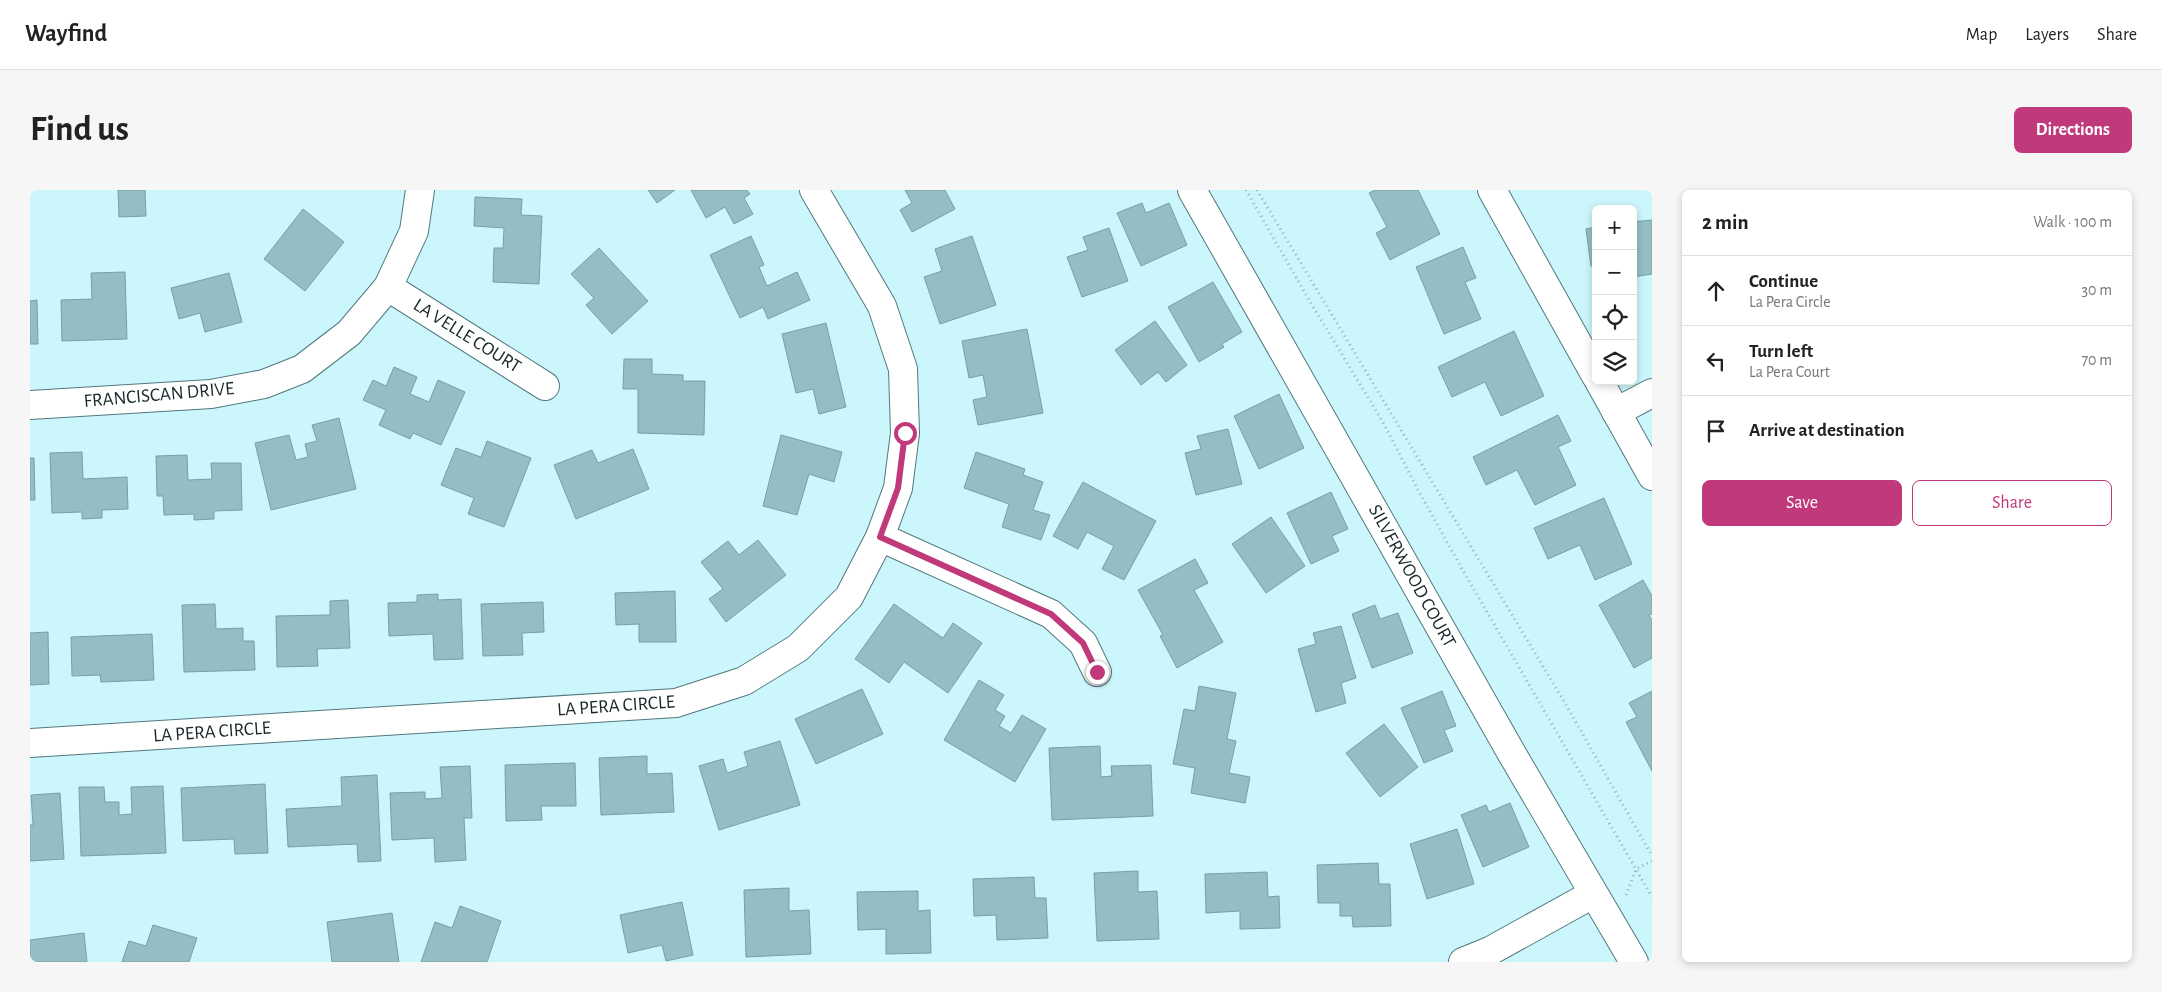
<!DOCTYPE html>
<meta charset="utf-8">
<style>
:root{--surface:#fff;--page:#f6f6f6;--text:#222;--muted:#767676;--line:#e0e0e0;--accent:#c0397a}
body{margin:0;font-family:"Alegreya Sans",sans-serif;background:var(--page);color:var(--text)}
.controls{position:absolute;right:15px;top:15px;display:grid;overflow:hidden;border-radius:8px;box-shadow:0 2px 8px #0003}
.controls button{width:45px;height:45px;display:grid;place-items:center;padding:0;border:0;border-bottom:1px solid var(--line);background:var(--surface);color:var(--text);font:25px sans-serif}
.stop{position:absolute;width:15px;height:15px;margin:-11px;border:4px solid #c0397a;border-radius:50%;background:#fff}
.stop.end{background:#c0397a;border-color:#fff;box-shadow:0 1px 5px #0008}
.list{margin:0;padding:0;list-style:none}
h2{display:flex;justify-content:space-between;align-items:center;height:65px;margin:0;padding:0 20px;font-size:21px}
h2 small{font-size:16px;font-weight:400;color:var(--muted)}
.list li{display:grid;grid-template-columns:32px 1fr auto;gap:15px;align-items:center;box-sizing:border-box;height:70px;padding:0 20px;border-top:1px solid var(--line)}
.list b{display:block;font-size:19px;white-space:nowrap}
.list p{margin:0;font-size:16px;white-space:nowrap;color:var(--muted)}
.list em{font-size:16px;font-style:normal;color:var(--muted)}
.actions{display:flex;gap:10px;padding:15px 20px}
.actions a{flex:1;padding:11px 0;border:1px solid var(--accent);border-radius:8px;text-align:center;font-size:18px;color:var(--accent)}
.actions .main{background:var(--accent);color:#fff}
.icon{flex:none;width:28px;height:28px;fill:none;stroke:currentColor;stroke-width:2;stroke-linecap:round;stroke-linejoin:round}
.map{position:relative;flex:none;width:1622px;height:772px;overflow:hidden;border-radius:8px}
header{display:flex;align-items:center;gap:30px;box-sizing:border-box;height:70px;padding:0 25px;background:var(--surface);border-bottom:1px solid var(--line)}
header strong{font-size:24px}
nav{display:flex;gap:28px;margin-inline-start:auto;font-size:18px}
.intro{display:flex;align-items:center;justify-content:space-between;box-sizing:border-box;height:120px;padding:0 30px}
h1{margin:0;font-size:35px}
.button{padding:12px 22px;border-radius:8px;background:var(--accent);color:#fff;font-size:18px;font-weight:700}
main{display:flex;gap:30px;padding:0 30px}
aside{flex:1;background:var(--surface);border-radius:8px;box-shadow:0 2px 8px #0003}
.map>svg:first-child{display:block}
</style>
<header>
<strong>Wayfind</strong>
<nav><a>Map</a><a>Layers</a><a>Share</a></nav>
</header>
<div class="intro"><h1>Find us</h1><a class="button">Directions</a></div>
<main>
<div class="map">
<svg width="1622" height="772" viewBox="0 0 1622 772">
<rect width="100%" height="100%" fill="#cbf6fb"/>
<!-- building -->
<g fill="#94bec3" stroke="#77a0a4">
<polygon points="88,0 115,0 116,26 89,27"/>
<polygon points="618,0 645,0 627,13"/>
<polygon points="661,0 717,0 720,4 714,8 723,24 704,34 695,17 676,28"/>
<polygon points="875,0 915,0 925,19 882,42 870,20 882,13"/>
<polygon points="1345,0 1388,0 1410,44 1360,70 1346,43 1357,37 1339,3"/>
<polygon points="445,7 492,9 491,25 512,26 509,94 463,92 464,58 473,58 474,38 444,36"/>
<polygon points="1112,13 1116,23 1139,13 1157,55 1111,76 1087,23"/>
<polygon points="273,19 314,52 275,101 234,69"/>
<polygon points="1622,30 1622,84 1603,87 1603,32"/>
<polygon points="1566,37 1566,76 1561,76 1556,39"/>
<polygon points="1079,38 1098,91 1052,107 1037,67 1058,60 1053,47"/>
<polygon points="721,46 734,75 729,77 737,96 767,82 780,110 738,129 733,117 710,128 680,65"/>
<polygon points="942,46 966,115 910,134 894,87 912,81 905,59"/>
<polygon points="1433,57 1446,88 1435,92 1451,129 1414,144 1386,77"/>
<polygon points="569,58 618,111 582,144 556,115 564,108 541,84"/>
<polygon points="95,82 97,149 32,151 31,110 62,109 61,83"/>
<polygon points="199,83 212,132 175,142 170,123 149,129 141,98"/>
<polygon points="1183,92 1212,142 1192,154 1194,157 1169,172 1138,117"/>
<polygon points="7,110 8,154 0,154 0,111"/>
<polygon points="1125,131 1157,175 1136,192 1128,182 1111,195 1085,160"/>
<polygon points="796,133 816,217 789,224 783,199 766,203 752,144"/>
<polygon points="997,139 1013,223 948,235 943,210 957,207 953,185 939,188 932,151"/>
<polygon points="1484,141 1514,206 1471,226 1455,192 1422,207 1408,177"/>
<polygon points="594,169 622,169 622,184 653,185 653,191 675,191 674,245 608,243 608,199 593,199"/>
<polygon points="364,177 387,187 380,204 399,212 408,190 435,202 411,255 383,243 380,249 349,235 356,220 333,210 343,190 356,196"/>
<polygon points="1249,204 1274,258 1229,279 1204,226"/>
<polygon points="1528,225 1541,251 1528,257 1546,295 1505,315 1487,280 1456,295 1443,267"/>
<polygon points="309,228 326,299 241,320 225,253 259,245 266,270 278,267 275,254 287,251 282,235"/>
<polygon points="1198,239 1212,294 1166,305 1155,263 1171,259 1167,246"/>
<polygon points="751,245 812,262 804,292 779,284 767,325 733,316"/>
<polygon points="457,251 501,268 474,337 438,324 444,308 411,295 426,258 451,267"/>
<polygon points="603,259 619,299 546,329 524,275 562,260 568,273"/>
<polygon points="52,262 53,289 97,287 98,319 72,320 72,328 52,329 52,322 22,323 20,263"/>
<polygon points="946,262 995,279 993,285 1013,292 1003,320 1020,325 1011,350 972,337 979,314 934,298"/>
<polygon points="157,265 158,290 182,289 181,273 211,273 212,320 184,321 184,329 164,330 164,324 134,325 133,306 127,306 126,266"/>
<polygon points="0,268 4,268 5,310 0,310"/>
<polygon points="1053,292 1126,331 1094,390 1072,379 1084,356 1057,342 1048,359 1023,346"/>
<polygon points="1301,302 1318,339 1302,346 1309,361 1281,374 1257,323"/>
<polygon points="1574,308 1602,374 1565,390 1550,355 1518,369 1504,338"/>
<polygon points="1241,327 1275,376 1236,403 1202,354"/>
<polygon points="728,350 756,385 696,432 679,409 693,399 671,372 698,351 709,365"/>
<polygon points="1165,369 1178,393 1164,400 1193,452 1147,478 1130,446 1133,445 1108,400"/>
<polygon points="1613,390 1622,406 1622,424 1619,425 1622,430 1622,468 1604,478 1569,415"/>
<polygon points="645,401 646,452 609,452 609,434 586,435 585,403"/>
<polygon points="408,404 408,410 431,409 433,469 404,470 403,444 359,446 358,413 387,412 387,405"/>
<polygon points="318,410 320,458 287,459 288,476 247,477 246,426 300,425 300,411"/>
<polygon points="513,412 514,442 492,443 493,465 453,466 451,414"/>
<polygon points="185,414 186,439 213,438 213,451 224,451 225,480 154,482 152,415"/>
<polygon points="864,414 913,448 923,433 952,453 918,503 874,472 859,493 825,469"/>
<polygon points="1345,415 1350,429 1368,423 1383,463 1342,478 1322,424"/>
<polygon points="1311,436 1326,488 1311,493 1316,513 1286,522 1268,459 1286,454 1283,443"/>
<polygon points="18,442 19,494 0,495 0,443"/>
<polygon points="122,444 124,490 71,492 70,485 42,486 41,447"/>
<polygon points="949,490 974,505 965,520 975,526 969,536 981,543 992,525 1016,539 985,592 914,550"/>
<polygon points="1169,496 1206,503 1197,549 1206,551 1199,583 1220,587 1215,613 1161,603 1165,578 1143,574 1154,519 1165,521"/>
<polygon points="832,499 853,544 786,574 765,529"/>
<polygon points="1412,501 1426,536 1414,540 1423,561 1394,573 1371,518"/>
<polygon points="1622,501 1622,581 1596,532 1607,527 1599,513"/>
<polygon points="1354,534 1388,577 1350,607 1316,563"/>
<polygon points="750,551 770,615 689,640 669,576 693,569 697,583 718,576 714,562"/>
<polygon points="1070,556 1071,587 1082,586 1081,576 1121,575 1123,626 1022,630 1019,558"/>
<polygon points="617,566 617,584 642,583 644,622 571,625 569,568"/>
<polygon points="545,573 546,616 511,616 512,630 476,631 475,575"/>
<polygon points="440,576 442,628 434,628 436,670 405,672 404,648 362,650 360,603 395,602 395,609 412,608 410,577"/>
<polygon points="347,585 351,671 328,672 327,654 258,657 256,619 312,616 311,587"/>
<polygon points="235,594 238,663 205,664 204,649 153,651 151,598"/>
<polygon points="133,596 136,663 51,666 49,597 74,597 75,612 89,612 89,625 102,624 101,597"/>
<polygon points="30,603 34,669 0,671 0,635 3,635 1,605"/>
<polygon points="1480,613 1499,657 1453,677 1431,625 1456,615 1459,622"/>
<polygon points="1427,639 1444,694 1397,709 1380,654"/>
<polygon points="1348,673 1349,694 1360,694 1361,736 1323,737 1322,726 1310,726 1310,713 1288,713 1287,675"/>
<polygon points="1108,681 1108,702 1127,701 1129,749 1067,751 1064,683"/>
<polygon points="1237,682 1238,707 1249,706 1250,738 1210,739 1210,721 1176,723 1175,684"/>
<polygon points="1004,687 1005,708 1016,708 1018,748 967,750 966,725 944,726 943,689"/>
<polygon points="759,698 759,721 779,720 781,764 716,767 714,700"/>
<polygon points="888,701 888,721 900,720 901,763 856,764 856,739 828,740 827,702"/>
<polygon points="652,712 663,765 636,771 632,755 598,763 590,725"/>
<polygon points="430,716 471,731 457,772 391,772 405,732 422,738"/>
<polygon points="362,723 369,772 302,772 297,732"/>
<polygon points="123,735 167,748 159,772 92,772 99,751 116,756"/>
<polygon points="54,743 57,772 0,772 0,750"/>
</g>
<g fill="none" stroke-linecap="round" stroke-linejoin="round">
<!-- minor casing -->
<g stroke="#51797e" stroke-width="30">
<g id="minor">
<polyline points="1162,0 1482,564 1604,772"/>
<polyline points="1462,0 1566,186"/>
<polyline points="358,97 515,196"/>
<polyline points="1569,191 1622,286"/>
<polyline points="0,215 181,204 234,194 272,179 319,143 358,97 384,41 390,0"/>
<polyline points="1586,222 1622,203"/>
<polyline points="850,347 1021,424 1053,453 1067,482"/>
<polyline points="0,553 646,513 714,491 768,458 819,407 850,347 868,298 875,243 873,179 852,116 784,0"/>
<polyline points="1433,772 1460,761 1563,704"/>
</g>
</g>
<!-- path -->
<g stroke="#92b4b8" stroke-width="3" stroke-dasharray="1 4" stroke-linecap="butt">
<polyline points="1216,0 1279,110 1354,234 1388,300 1431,377 1622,707"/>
<polyline points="1227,0 1535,513 1622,666"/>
<polyline points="1596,705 1606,679 1622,671"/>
</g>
<!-- minor -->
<use href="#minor" stroke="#fff" stroke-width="28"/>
</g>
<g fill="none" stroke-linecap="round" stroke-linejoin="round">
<!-- route -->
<polyline stroke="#c0397a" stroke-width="6" points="875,243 868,298 850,347 1021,424 1053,453 1067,482"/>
</g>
<g text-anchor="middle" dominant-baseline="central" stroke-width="4" stroke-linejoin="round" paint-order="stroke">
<!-- street labels -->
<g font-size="19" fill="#18282a" stroke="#fff">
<text transform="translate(437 146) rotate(32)">LA VELLE COURT</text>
<text transform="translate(129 205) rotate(-5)">FRANCISCAN DRIVE</text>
<text transform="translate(1382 386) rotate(61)">SILVERWOOD COURT</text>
<text transform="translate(586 516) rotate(-4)">LA PERA CIRCLE</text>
<text transform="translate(182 542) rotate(-4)">LA PERA CIRCLE</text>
</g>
</g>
</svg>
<div class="controls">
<button>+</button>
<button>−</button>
<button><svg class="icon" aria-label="locate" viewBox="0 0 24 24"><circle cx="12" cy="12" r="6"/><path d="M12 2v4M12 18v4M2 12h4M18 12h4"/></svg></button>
<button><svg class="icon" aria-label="layers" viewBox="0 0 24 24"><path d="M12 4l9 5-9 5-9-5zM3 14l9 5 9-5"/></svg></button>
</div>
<div class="stop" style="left:875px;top:243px"></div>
<div class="stop end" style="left:1067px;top:482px"></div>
</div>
<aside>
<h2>2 min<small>Walk · 100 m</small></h2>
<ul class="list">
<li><svg class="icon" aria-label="ahead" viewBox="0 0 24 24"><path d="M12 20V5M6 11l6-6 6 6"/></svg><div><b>Continue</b><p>La Pera Circle</p></div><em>30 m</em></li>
<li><svg class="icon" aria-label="left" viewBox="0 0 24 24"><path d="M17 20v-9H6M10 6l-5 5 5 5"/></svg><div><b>Turn left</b><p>La Pera Court</p></div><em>70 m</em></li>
<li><svg class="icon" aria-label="arrive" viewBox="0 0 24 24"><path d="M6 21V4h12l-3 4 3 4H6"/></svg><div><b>Arrive at destination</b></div></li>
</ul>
<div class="actions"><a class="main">Save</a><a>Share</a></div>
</aside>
</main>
